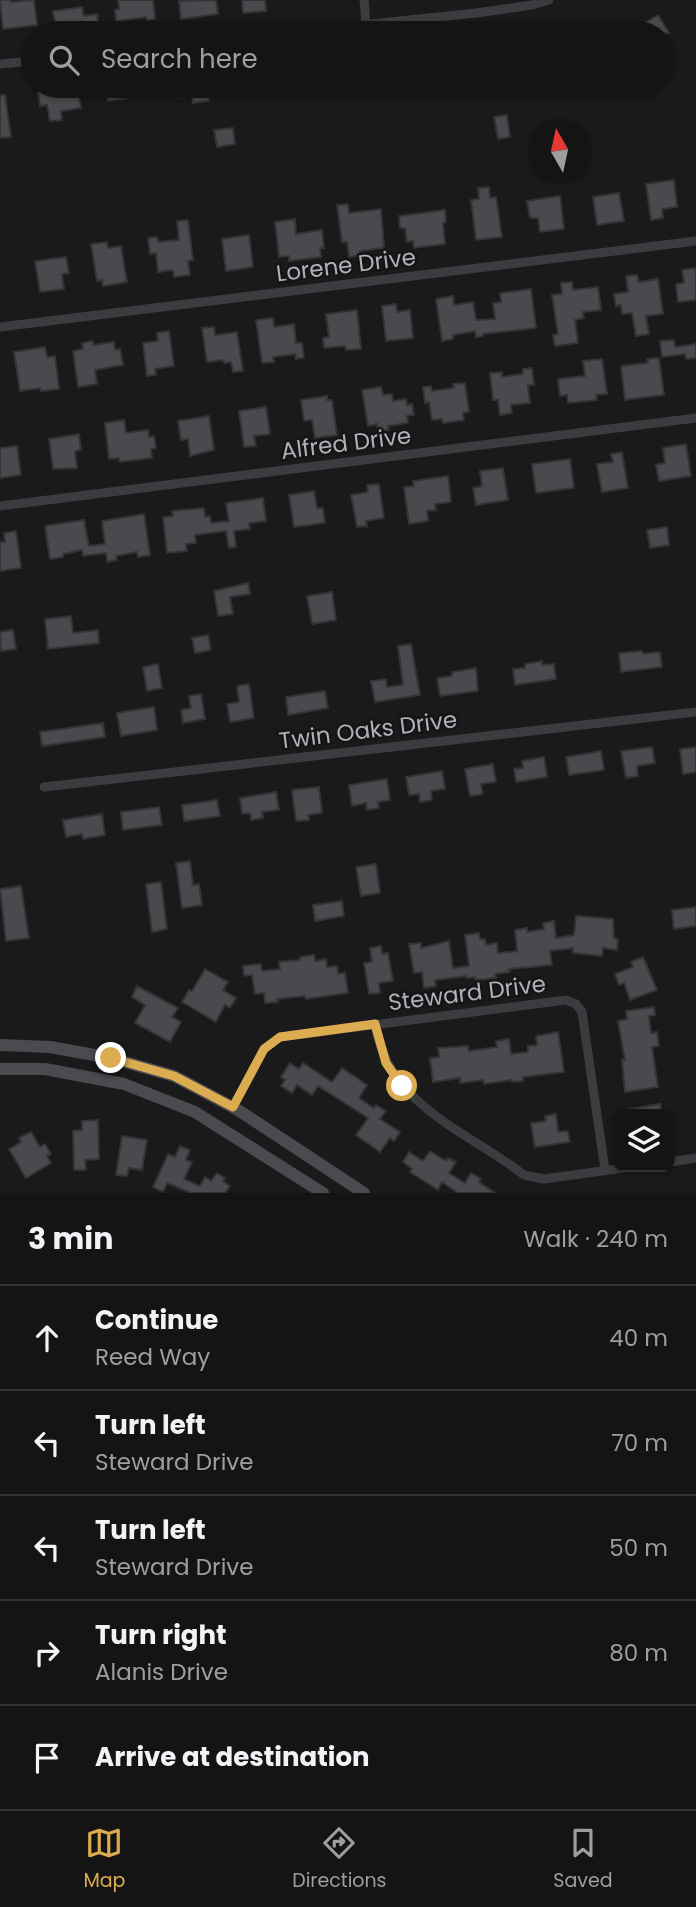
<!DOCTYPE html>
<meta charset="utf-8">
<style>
:root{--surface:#141414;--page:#1d1d1d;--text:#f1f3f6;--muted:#9d9ea0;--line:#333334;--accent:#dcac51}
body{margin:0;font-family:Poppins,sans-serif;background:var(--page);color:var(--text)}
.controls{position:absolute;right:21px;bottom:21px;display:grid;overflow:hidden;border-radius:14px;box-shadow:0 2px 5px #0004}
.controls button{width:63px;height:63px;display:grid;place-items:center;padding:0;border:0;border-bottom:2px solid var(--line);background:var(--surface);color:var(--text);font:35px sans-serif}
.compass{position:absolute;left:528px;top:119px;width:63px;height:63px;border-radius:50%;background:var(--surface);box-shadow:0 2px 5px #0004;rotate:351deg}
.stop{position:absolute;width:21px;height:21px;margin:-16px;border:5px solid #dcac51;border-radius:50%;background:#fff}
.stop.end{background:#dcac51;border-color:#fff;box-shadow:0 2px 7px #0008}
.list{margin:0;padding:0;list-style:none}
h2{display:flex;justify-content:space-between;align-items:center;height:91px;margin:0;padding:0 28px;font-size:30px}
h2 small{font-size:23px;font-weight:400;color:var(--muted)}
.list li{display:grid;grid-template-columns:46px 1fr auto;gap:21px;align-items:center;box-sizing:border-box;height:105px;padding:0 28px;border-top:2px solid var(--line)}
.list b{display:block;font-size:26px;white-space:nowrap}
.list p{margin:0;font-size:23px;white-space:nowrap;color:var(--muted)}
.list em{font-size:23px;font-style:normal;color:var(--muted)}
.icon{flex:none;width:38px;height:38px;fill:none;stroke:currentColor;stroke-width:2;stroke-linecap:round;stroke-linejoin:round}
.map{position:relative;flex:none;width:696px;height:1193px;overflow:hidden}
.search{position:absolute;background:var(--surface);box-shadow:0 2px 5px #0004;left:21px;right:21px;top:21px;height:77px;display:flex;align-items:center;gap:18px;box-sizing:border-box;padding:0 24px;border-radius:38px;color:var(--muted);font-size:26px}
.sheet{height:616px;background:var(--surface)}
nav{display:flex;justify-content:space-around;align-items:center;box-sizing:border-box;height:98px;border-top:2px solid var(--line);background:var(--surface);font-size:19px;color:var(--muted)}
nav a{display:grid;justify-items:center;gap:4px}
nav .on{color:var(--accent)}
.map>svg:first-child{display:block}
</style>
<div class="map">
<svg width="696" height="1193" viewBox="0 0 696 1193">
<rect width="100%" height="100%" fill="#1a1a1b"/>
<!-- building -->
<g fill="#494a4d" stroke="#343437" stroke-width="2">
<polygon points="0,0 11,0 11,2 34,0 37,25 3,29"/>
<polygon points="118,0 153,0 155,19 147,20 146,17 116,21 115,10 119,9"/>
<polygon points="216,0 218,14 181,19 179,1"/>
<polygon points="242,0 265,0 266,11 243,13"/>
<polygon points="82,7 84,16 97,14 99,28 57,33 53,11"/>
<polygon points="658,15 669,33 628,33"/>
<polygon points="77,86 81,108 61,111 62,120 50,121 47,105 40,106 38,91"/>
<polygon points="106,86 145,86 147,95 108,101"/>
<polygon points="178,86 207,86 209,101 193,103 192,96 180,98"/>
<polygon points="5,95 11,137 0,138 0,96"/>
<polygon points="507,115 510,137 498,139 494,117"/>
<polygon points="233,128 235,144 217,147 214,130"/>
<polygon points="674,180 677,207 662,209 663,218 651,220 646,184"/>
<polygon points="489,187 490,198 496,197 502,237 476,240 471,200 479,199 478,188"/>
<polygon points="619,193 624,221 597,225 593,197"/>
<polygon points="560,196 564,229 540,232 538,218 530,218 527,201"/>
<polygon points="348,204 349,213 381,209 384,248 360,251 361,255 349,257 347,242 342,242 337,205"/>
<polygon points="445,210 446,222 443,223 445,244 414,248 413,241 407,242 405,228 400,228 399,216"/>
<polygon points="295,219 296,234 322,230 324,248 320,248 321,257 289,261 289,256 279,257 275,222"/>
<polygon points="188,220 193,260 188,261 190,275 174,277 173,270 158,272 156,253 150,254 148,238 157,237 158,242 179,240 177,221"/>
<polygon points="249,235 253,267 226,271 222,239"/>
<polygon points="107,242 108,248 121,246 127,282 103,286 102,280 97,281 91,244"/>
<polygon points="66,257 69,273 62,274 64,289 40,292 35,261"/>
<polygon points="696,268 696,300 678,302 676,284 684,283 682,270"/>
<polygon points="637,275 639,282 658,279 663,314 646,316 649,334 636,336 632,313 622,314 621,305 616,306 614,294 628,292 626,276"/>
<polygon points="572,282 573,290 598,287 601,310 583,312 584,318 575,320 578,343 555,346 553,335 558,334 552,295 562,294 561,283"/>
<polygon points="531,289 536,328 483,334 483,336 476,337 475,331 453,335 453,339 442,341 436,299 453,296 454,305 473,302 476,320 495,319 493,303 501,302 500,293"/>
<polygon points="396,304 397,312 410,310 413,338 386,341 382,306"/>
<polygon points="357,310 361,349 346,350 345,346 324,348 323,338 329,337 326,314"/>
<polygon points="273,318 274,327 294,324 296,343 302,343 304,358 296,359 295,354 273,357 274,362 262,363 256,320"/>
<polygon points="214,327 215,335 237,332 243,371 233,372 231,362 224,363 223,360 207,362 202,328"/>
<polygon points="169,331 174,366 155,369 156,375 147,376 143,343 158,341 157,333"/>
<polygon points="674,340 675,347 696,344 696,358 686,359 685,354 662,357 660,341"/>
<polygon points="93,341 93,345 114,342 115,350 120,349 123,365 95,370 97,384 78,387 73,351 83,349 82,343"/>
<polygon points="45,347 47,357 55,356 59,389 41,391 40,388 20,391 14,352"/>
<polygon points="659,358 664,395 625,400 621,366 648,363 647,359"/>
<polygon points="602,359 607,394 596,395 597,400 568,403 567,395 560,396 558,379 585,376 583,361"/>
<polygon points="532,368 534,385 528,385 530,403 511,405 512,413 500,415 498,400 493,400 490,373 502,372 502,377 523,374 523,369"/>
<polygon points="465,383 469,412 463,413 464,420 443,423 442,419 432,420 429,402 425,403 423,387 431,386 432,391 454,388 453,384"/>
<polygon points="381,387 383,395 392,394 393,401 406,399 407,405 412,404 414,415 407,416 408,423 388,426 389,430 378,431 377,424 368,426 362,390"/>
<polygon points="327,396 327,400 332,400 337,435 315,438 312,420 304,421 301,400"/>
<polygon points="266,407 270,434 254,436 256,446 244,447 239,411"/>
<polygon points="209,416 214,450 190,456 188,439 181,440 178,421"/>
<polygon points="124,420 126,433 148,430 149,437 154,436 156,448 151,449 152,458 120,462 119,458 109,459 105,423"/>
<polygon points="79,434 81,450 75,451 77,468 53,469 49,439"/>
<polygon points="686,444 691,476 659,481 656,465 665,463 663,448"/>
<polygon points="17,446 21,475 0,478 0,448"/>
<polygon points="622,452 628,488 602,492 597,464 613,462 611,454"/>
<polygon points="570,459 574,488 536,493 532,464"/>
<polygon points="503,468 508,500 476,505 473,488 482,486 480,471"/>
<polygon points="448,476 451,502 435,504 436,510 427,511 428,521 409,524 404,487 414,486 413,481"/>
<polygon points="379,484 384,518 366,521 367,526 357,527 351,495 368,492 367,485"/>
<polygon points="314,491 317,508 323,508 325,523 294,527 289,495"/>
<polygon points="263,498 266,521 249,523 250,529 234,531 236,547 229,548 226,531 195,535 196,543 186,544 187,551 167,553 163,517 173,516 172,511 204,508 205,517 210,516 211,523 229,521 226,503"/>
<polygon points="144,514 150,555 138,557 137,552 116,556 117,560 107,562 106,553 83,556 82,550 63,554 63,557 50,559 45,526 84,520 89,546 105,544 102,521"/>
<polygon points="667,527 669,545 650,548 647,530"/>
<polygon points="16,531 21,568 0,571 0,542 5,542 4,533"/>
<polygon points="248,583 250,594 230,597 233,614 218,616 214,591"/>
<polygon points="332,592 336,620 312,624 307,596"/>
<polygon points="71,616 73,633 98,630 99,643 48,649 45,619"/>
<polygon points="13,630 16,649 1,651 0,632"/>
<polygon points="208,635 211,650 195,653 192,638"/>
<polygon points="411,644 420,695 375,702 371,681 386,679 387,687 403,685 398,646"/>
<polygon points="642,651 643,654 660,652 662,667 621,672 619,653"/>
<polygon points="542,661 542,665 554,664 556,679 515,685 513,669 525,668 525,664"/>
<polygon points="158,664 162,688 147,691 143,667"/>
<polygon points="476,668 478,691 440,696 437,678 452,676 452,672"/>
<polygon points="249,684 254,718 230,722 227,704 239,702 237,686"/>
<polygon points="325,691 328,708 288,715 286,697"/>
<polygon points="201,694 205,719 183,723 181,710 191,708 189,696"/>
<polygon points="154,707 157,730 121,736 117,713"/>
<polygon points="103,723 105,737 42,746 40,732"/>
<polygon points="652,747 655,763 637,766 638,776 626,778 621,751"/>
<polygon points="696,747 696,772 683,774 680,749"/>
<polygon points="601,751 604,770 569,775 566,757"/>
<polygon points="544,757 547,777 516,782 514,769 523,768 522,761"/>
<polygon points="493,764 496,782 481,784 483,794 470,796 465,769"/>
<polygon points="442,771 445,789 431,791 432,800 420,802 419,794 409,795 406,777"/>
<polygon points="387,779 390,800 378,802 379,808 367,810 366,803 352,806 349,785"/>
<polygon points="319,787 322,813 308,815 309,820 296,821 292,790"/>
<polygon points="276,792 279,810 262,812 263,818 251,820 250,813 242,814 240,798"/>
<polygon points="217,800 220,816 184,821 182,805"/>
<polygon points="159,807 162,825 123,830 121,812"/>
<polygon points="102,814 105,835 83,839 82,834 66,837 63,820"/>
<polygon points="190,861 193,885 199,884 202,905 182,908 176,863"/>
<polygon points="376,864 380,893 361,896 356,867"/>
<polygon points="161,882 167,929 152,932 146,884"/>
<polygon points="21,886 29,938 6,941 0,889"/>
<polygon points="342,901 344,916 315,921 313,905"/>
<polygon points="696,907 696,926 674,929 672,910"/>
<polygon points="576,916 613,919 614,938 618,939 617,950 603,948 602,956 573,953 573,948 550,951 552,965 509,969 510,972 495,974 496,978 476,980 475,977 467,978 466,976 435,980 436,986 424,988 422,972 414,973 409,944 421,943 421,948 449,941 453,968 469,966 465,935 479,933 480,939 485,939 486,945 497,943 498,953 517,951 515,930 527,928 527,932 544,929 543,923 554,921 556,938 574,935"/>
<polygon points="381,946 382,954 388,953 393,981 379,983 380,993 369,994 364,963 372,962 370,948"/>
<polygon points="314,955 315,961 326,959 327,967 337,966 338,974 345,973 348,993 306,999 305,996 277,999 278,1002 265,1003 264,993 255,994 252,975 244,976 243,966 261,964 262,971 280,969 279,962 300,960 300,957"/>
<polygon points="643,957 657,990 630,1000 624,983 619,985 615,974 633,967 631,962"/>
<polygon points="205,969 228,982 223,990 236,998 230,1008 225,1005 216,1022 182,1002 189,990 192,991"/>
<polygon points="137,986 178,1008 172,1017 181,1022 170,1042 135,1023 145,1005 132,997"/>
<polygon points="654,1007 655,1015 649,1016 651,1033 657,1032 659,1046 652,1047 658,1087 625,1092 622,1060 625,1060 618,1021 627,1019 626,1011"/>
<polygon points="558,1032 564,1072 523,1077 523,1081 512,1082 512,1080 484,1084 483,1080 460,1083 460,1078 433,1082 430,1058 439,1057 438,1048 468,1046 469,1051 497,1047 496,1041 509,1039 511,1054 528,1052 528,1046 537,1045 536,1036"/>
<polygon points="290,1063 299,1069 303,1063 332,1082 342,1068 367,1085 359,1098 374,1108 376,1105 386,1111 380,1119 400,1132 394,1141 390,1138 380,1152 356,1135 368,1118 318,1086 312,1095 297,1085 292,1093 281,1086 285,1080 281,1077"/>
<polygon points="660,1104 662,1114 625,1114 625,1110"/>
<polygon points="556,1114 558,1132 568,1131 570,1142 535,1147 531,1123 546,1121 545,1116"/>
<polygon points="98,1120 99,1159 85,1160 86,1170 74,1170 73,1131 82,1130 82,1121"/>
<polygon points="31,1132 40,1147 45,1144 51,1154 47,1156 51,1163 26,1178 9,1149 21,1142 19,1138"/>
<polygon points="122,1136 147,1140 142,1170 129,1168 127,1176 116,1175"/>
<polygon points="180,1146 190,1150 186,1160 192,1162 184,1179 200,1186 205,1177 211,1181 217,1173 225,1178 223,1181 230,1186 225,1193 191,1193 167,1183 163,1192 153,1187 168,1154 175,1157"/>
<polygon points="430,1151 446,1161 448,1158 456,1162 449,1173 465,1183 471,1173 481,1179 479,1182 495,1193 458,1193 442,1182 438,1190 410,1172 412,1169 403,1162 409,1152 423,1161"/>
</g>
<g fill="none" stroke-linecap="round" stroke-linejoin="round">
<!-- minor -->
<g stroke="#3b3c40" stroke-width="9">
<polyline points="364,0 366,24"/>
<polyline points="285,33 476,13 532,5 549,0"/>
<polyline points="0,64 33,61"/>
<polyline points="0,327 696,241"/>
<polyline points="0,506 696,418"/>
<polyline points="44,787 696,712"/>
<path d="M375,1024C388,1106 466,1130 524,1175L544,1179L631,1167"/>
<polyline points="233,1107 264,1049 280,1037 566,1000 576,1004 582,1012 605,1170"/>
<polyline points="670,1162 696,1158"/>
</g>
<!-- secondary -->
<g stroke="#494b50" stroke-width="12">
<polyline points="0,1045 50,1047 111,1058 174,1076 238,1110 364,1193"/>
<polyline points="0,1069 45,1069 124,1084 195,1112 323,1193"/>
</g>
</g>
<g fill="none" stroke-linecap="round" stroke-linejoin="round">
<!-- route -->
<polyline stroke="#dcac51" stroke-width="9" points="111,1058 174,1076 233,1107 264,1049 280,1037 375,1024 386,1063 402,1086"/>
</g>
<g text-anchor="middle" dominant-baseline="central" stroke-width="5" stroke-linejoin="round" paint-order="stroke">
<!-- street labels -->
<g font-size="23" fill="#aeb1b9" stroke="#151516">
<text transform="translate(346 265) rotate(-7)">Lorene Drive</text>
<text transform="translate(346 443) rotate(-7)">Alfred Drive</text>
<text transform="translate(368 730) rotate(-7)">Twin Oaks Drive</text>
<text transform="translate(467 993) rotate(-7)">Steward Drive</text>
</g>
</g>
</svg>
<div class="controls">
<button><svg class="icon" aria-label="layers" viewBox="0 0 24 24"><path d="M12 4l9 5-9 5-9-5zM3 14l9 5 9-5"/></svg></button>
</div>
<svg class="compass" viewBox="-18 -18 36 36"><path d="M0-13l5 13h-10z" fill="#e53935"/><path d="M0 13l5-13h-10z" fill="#9d9ea0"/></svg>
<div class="stop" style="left:402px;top:1086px"></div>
<div class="stop end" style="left:111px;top:1058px"></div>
<div class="search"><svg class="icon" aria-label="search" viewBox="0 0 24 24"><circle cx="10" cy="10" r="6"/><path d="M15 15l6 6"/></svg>Search here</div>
</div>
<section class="sheet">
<h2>3 min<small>Walk · 240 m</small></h2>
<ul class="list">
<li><svg class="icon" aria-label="ahead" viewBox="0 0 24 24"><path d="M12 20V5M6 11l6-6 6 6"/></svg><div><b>Continue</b><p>Reed Way</p></div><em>40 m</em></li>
<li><svg class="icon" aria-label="left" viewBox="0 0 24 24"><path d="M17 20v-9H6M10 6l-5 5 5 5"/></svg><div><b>Turn left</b><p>Steward Drive</p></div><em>70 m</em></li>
<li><svg class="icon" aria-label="left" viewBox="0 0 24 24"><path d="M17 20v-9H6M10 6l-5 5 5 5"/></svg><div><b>Turn left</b><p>Steward Drive</p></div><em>50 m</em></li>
<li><svg class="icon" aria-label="right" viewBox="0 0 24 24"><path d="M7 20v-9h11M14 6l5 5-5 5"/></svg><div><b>Turn right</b><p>Alanis Drive</p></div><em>80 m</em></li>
<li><svg class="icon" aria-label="arrive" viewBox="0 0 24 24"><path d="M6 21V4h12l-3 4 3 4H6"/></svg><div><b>Arrive at destination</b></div></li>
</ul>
</section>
<nav>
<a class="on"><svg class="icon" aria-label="map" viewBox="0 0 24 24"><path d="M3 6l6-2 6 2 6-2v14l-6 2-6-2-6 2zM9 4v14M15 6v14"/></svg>Map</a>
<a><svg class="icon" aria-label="directions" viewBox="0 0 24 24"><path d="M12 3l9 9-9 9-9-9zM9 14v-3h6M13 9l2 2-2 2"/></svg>Directions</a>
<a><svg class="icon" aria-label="saved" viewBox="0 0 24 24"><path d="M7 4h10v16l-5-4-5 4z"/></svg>Saved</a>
</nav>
